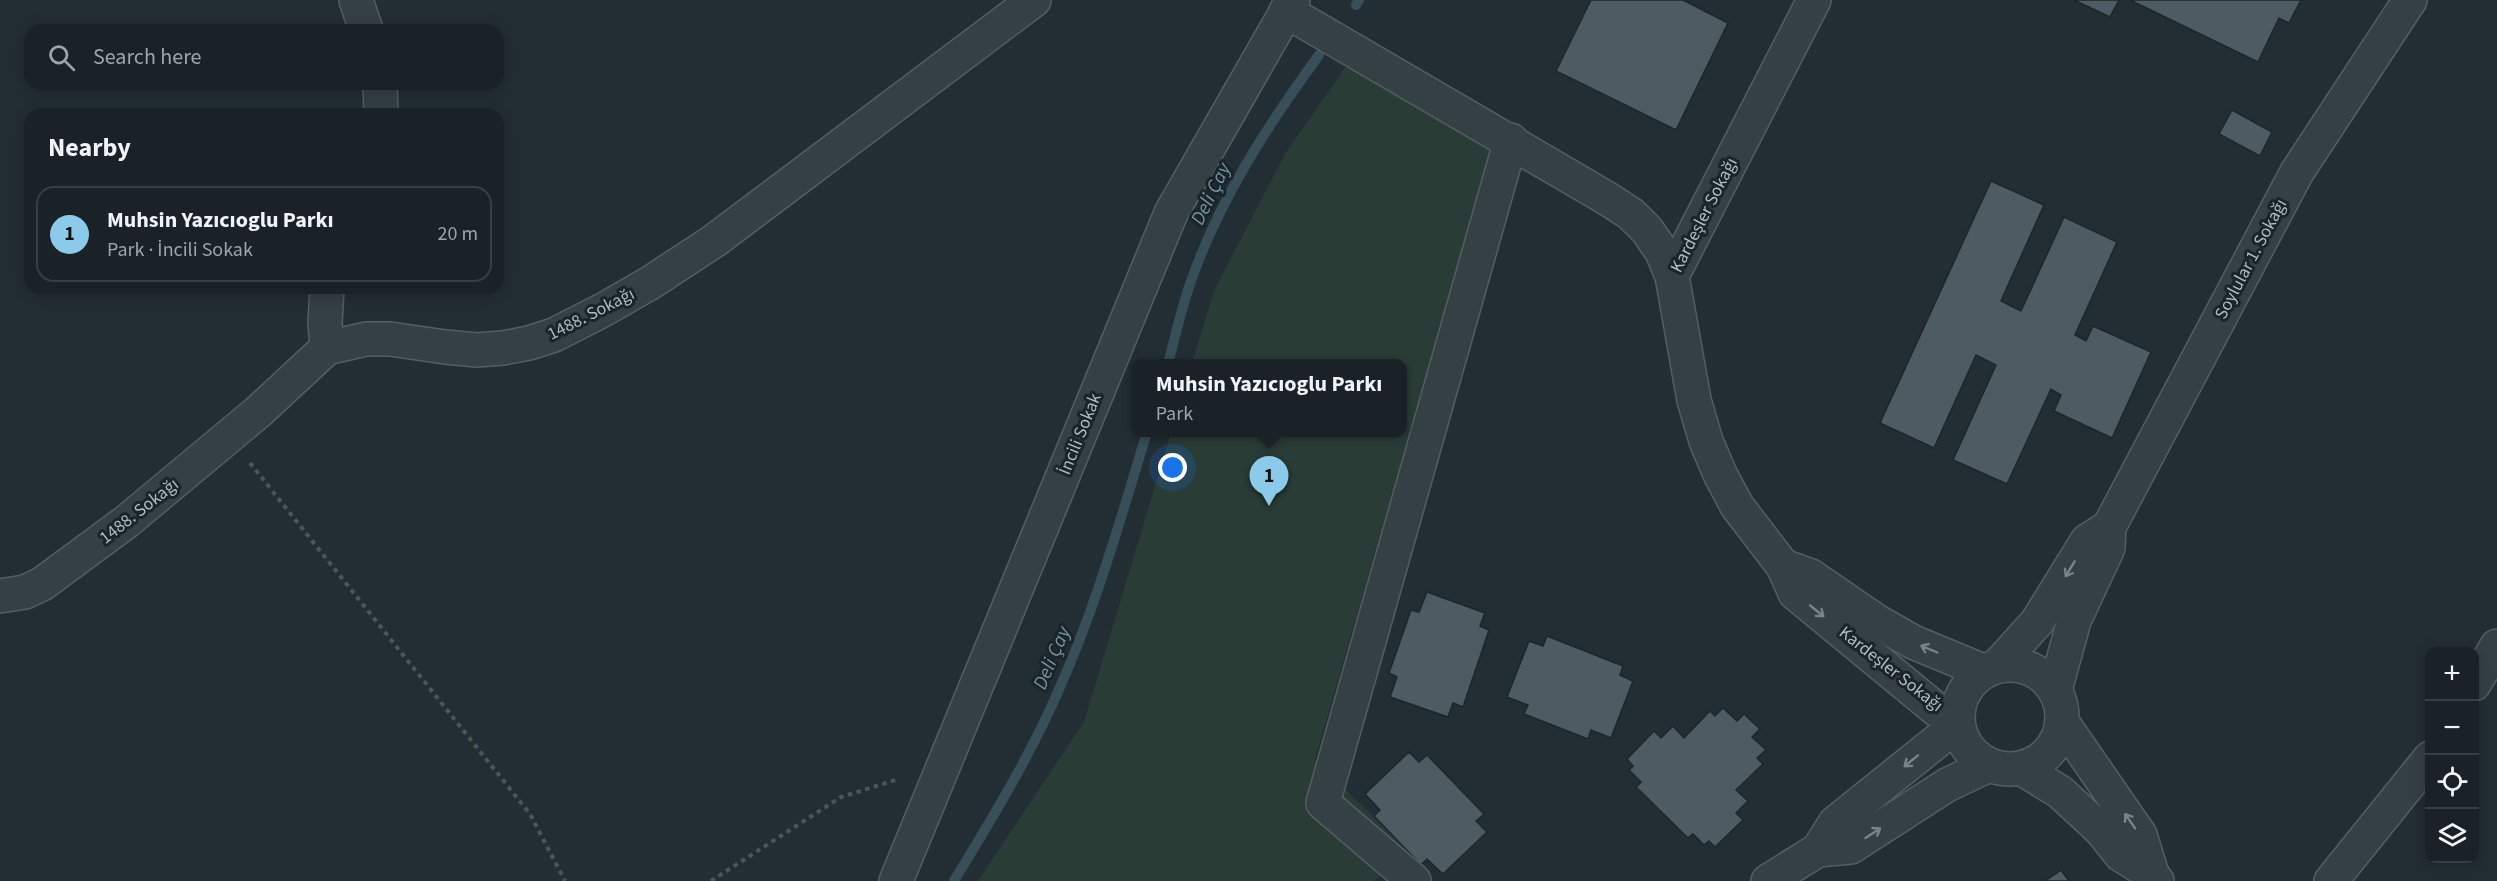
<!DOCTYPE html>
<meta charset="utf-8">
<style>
:root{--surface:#1a2227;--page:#232a2f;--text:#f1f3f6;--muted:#9fa4a7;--line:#383f44;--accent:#8ccae9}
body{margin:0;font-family:"Source Sans 3",sans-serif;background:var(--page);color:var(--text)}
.controls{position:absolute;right:18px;bottom:18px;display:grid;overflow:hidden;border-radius:12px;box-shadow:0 3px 15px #0003}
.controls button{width:54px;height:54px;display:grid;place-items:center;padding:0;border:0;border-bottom:2px solid var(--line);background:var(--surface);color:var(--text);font:30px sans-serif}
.you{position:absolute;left:1173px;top:468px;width:21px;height:21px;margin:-15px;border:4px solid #fff;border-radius:50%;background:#1a73e8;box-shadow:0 0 0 9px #1a73e833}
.badge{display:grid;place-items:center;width:39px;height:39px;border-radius:50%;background:var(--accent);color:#111;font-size:20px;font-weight:700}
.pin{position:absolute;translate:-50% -50px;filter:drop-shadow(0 2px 3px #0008)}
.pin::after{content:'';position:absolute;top:32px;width:21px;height:18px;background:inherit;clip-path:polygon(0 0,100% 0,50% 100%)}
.popup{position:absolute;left:1131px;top:359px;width:276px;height:78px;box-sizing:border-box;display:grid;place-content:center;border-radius:12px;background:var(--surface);filter:drop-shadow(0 2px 4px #0005);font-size:20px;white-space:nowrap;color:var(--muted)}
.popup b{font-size:22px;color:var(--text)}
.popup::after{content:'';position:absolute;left:50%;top:100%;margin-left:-12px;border:12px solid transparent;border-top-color:var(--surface)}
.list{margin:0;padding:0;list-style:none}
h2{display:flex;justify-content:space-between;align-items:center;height:78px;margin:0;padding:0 24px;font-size:26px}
h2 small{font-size:20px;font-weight:400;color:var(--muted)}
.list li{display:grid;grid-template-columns:39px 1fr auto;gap:18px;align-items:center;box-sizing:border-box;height:96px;margin:0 12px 12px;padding:0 12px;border:2px solid var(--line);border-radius:18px}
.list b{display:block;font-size:22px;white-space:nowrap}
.list p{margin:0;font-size:20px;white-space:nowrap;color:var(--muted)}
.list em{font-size:20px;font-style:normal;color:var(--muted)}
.icon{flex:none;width:33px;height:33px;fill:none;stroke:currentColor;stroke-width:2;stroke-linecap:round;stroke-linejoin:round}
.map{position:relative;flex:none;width:2497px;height:881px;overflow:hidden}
.search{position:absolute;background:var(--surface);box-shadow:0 3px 15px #0003;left:24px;top:24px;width:480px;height:66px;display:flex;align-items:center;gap:15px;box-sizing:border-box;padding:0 21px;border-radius:18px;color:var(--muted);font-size:22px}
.panel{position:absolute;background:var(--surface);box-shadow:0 3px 15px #0003;left:24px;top:108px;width:480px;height:186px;border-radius:18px}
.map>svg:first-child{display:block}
</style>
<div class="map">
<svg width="2497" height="881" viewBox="0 0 2497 881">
<rect width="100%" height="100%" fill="#222e34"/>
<!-- green -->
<polygon fill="#2a3c36" points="1356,52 1494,141 1315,760 1411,853 1373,881 978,881 1084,722 1171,433 1402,432 1402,364 1192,363 1214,291 1285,154"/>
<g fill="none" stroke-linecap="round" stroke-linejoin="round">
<!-- stream -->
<g stroke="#374f58" stroke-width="10">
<polyline points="1356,5 1359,0"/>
<path d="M1168,364C1175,337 1181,310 1190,284C1219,200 1267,126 1319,55"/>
<path d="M954,881C991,820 1028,760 1057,694C1095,610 1120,521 1147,432"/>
</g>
</g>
<!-- building -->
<g fill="#4d5c62" stroke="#1d262b" stroke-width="1.5">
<polygon points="1591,0 1683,0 1728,23 1676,130 1556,71"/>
<polygon points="2074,0 2119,0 2110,17"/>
<polygon points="2130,0 2301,0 2289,23 2279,18 2258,62"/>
<polygon points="2232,110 2272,132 2260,156 2219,134"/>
<polygon points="1991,181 2044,205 2001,301 2021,311 2064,217 2117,242 2075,335 2086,341 2093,326 2151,352 2112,438 2054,411 2061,395 2051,389 2007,484 1953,460 1996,365 1976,355 1934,448 1880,423"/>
<polygon points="1427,592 1485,613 1480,626 1489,630 1463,707 1453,703 1448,717 1390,697 1397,677 1389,673 1411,610 1419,612"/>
<polygon points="1547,636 1623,666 1620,675 1633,681 1611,738 1591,730 1588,739 1524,714 1528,705 1507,697 1529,641 1543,646"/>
<polygon points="1723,708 1737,721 1744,714 1760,729 1752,737 1766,750 1757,758 1763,764 1736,790 1748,801 1736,813 1743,820 1715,847 1709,841 1704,845 1693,834 1688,838 1636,787 1641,782 1629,770 1633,766 1627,759 1654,731 1661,738 1673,726 1684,738 1710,711 1715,716"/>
<polygon points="1409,752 1419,762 1427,755 1484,814 1476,821 1487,832 1443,874 1427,859 1421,865 1374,816 1380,810 1365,794"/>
<polygon points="2061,870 2069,881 2045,881"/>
</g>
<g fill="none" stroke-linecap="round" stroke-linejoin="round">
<!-- minor casing -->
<g stroke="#535e62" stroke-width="36">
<g id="minor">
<polyline points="356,0 366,30"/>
<polyline points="1286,11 1608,199 1631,214 1647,230 1662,252 1672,276 1694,400 1706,441 1720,474 1737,506 1783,566 1795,593 1937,710 1956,715"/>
<polyline points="380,84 381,114"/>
<polyline points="1672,276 1814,0"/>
<polyline points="327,348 325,323 327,288"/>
<polyline points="1783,566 1811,576 1878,622 1913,642 1983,671"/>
<polyline points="0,596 25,592 42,584 126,522 258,412 327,348 366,339 390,339 445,347 477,350 503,348 529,343 554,335 603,310 650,283 714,241 1034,0"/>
<circle cx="2010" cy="717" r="52"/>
<polyline points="1998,665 2037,622 2087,541 2109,527"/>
<polyline points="2474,684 2497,646"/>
<polyline points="2055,690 2074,621 2108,548 2109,527 2297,172 2410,0"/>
<polyline points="2062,722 2140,835 2152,874"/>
<polyline points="2021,768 2060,792 2101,830 2121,855 2152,874 2157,881"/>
<polyline points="1818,850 1835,823 1957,725"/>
<polyline points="896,881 1171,213 1293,0"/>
<polyline points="1414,881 1323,803 1511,140"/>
<polyline points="1768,881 1818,850 1851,847 1947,785 1989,765"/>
<polyline points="2331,881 2430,758"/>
</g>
</g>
<!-- path -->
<g stroke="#485856" stroke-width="4" stroke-dasharray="4.5 4.5" stroke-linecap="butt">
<polyline points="250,463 530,814 565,881"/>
<polyline points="711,881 841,797 899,779"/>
</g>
<!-- minor -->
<use href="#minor" stroke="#354044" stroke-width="33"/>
</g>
<!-- one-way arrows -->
<defs><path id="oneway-shaft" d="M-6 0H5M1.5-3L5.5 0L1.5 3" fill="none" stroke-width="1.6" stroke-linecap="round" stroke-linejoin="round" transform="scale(1.5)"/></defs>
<g stroke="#788489">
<use href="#oneway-shaft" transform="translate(2070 569) rotate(121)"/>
<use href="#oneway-shaft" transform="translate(1817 611) rotate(39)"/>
<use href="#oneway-shaft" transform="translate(1929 649) rotate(-157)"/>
<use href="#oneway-shaft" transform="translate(1911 761) rotate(141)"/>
<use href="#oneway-shaft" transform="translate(2130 821) rotate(-125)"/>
<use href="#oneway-shaft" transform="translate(1873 833) rotate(-33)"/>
</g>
<g text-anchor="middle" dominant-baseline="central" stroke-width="6" stroke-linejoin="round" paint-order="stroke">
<!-- street labels -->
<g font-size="18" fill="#afbbc1" stroke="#1b2429">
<text transform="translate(1704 215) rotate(-63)">Kardeşler Sokağı</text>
<text transform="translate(2251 259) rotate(-62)">Soylular 1. Sokağı</text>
<text transform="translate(591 314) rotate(-27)">1488. Sokağı</text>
<text transform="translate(1080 434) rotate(-68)">İncili Sokak</text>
<text transform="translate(139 511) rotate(-38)">1488. Sokağı</text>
<text transform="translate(1891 669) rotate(38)">Kardeşler Sokağı</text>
</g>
<!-- water labels -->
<g font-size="20" font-style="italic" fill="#7394a1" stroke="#1b2429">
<text transform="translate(1211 194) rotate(-64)">Deli Çay</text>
<text transform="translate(1052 658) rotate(-67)">Deli Çay</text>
</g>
</g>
</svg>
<div class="controls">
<button>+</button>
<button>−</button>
<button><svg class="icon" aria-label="locate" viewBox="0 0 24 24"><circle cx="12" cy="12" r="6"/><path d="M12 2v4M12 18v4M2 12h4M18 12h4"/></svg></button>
<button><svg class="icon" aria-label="layers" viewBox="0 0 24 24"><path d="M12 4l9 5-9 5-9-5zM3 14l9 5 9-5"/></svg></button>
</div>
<div class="you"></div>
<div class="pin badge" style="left:1269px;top:506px">1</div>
<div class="popup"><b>Muhsin Yazıcıoglu Parkı</b>Park</div>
<div class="search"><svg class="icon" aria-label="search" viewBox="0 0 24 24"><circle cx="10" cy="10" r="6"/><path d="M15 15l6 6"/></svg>Search here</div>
<section class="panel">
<h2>Nearby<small></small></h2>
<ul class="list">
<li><span class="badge">1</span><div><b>Muhsin Yazıcıoglu Parkı</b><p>Park · İncili Sokak</p></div><em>20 m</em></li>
</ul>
</section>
</div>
